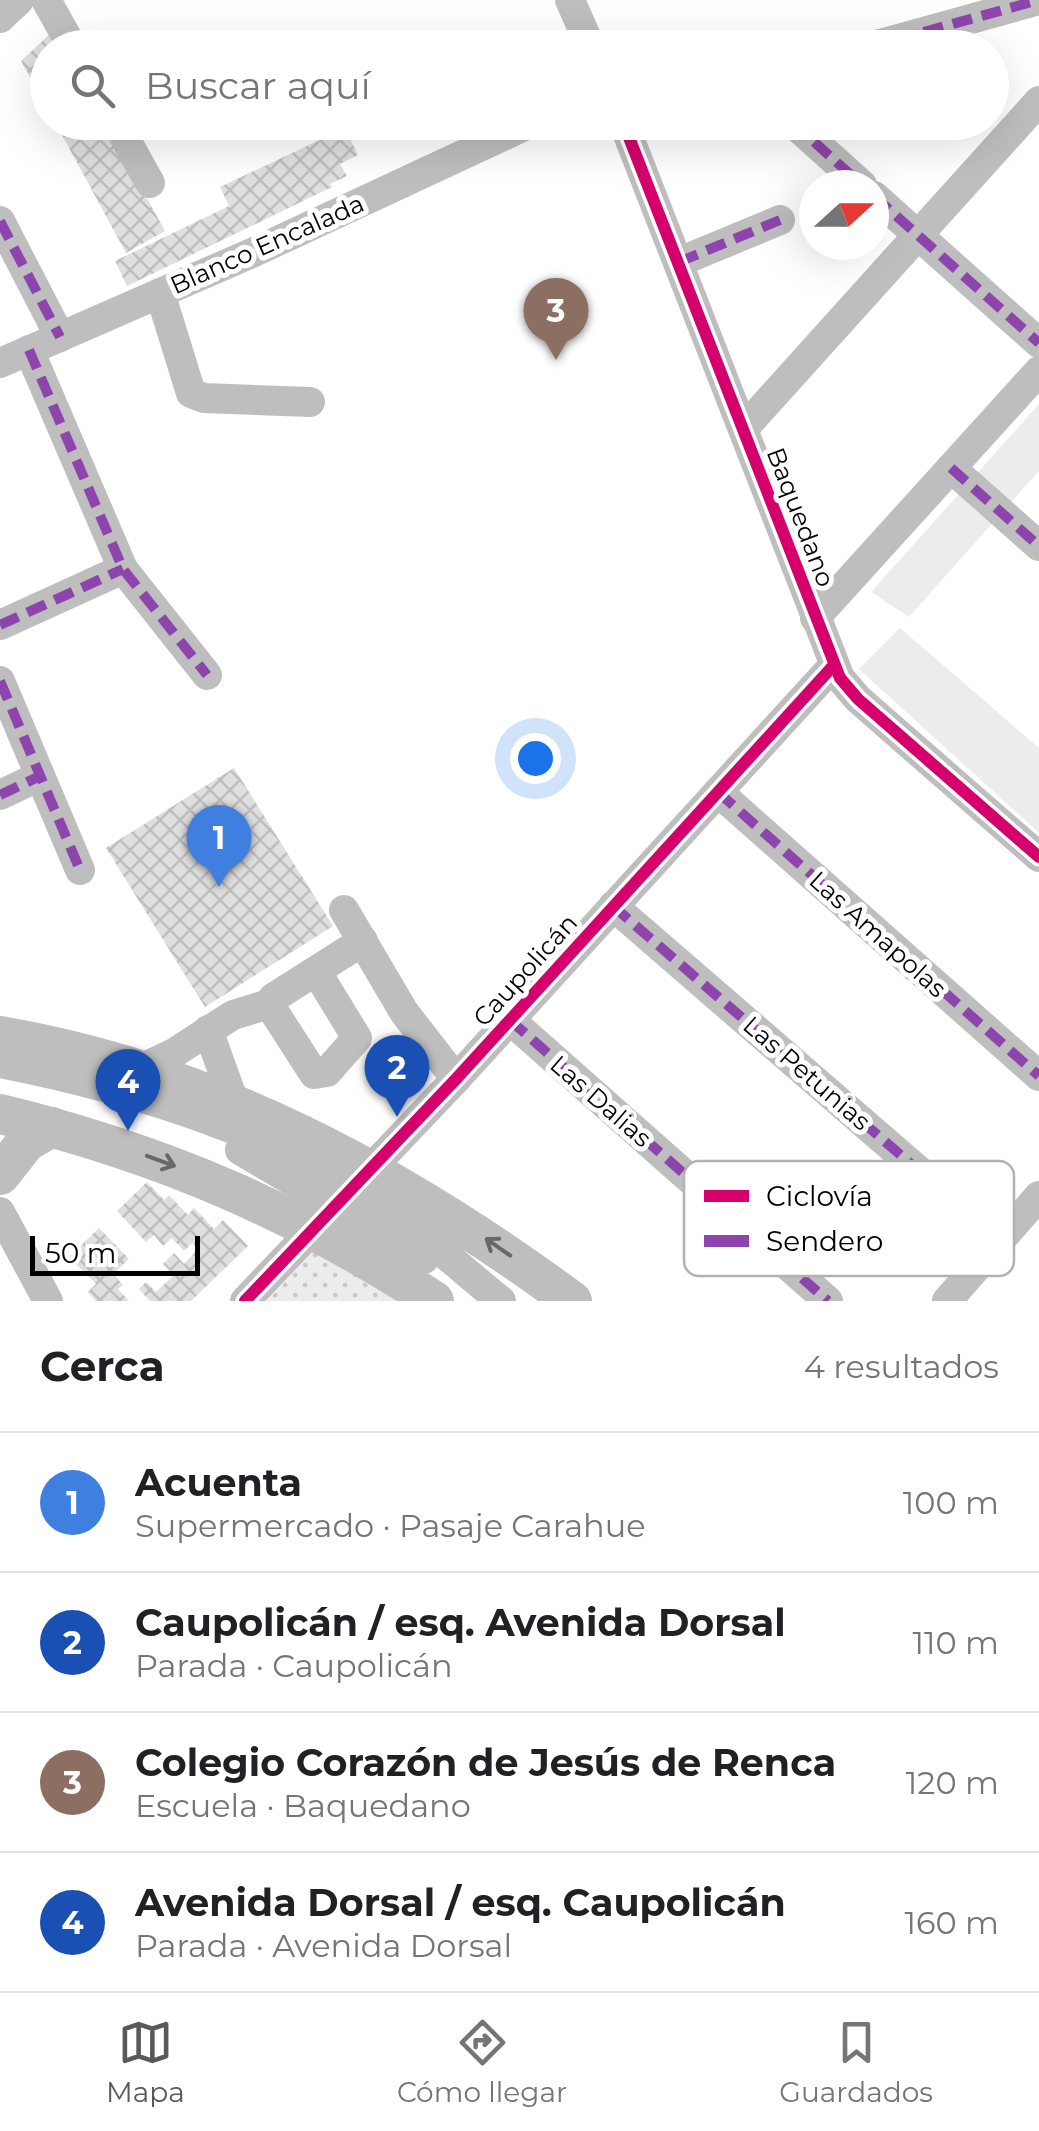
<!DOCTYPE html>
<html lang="es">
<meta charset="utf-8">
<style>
:root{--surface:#fff;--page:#f6f6f6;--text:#202124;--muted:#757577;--line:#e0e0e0;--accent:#595959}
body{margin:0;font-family:Montserrat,sans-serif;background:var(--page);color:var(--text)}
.compass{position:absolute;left:799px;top:170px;width:90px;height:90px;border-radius:50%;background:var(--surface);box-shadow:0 10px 40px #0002;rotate:69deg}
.scale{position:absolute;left:30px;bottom:25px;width:170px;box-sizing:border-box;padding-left:10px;border:5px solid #000;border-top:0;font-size:28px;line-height:35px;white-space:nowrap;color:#000;-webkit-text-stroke:8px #fff;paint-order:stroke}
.you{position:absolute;left:535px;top:758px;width:35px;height:35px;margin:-25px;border:8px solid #fff;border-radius:50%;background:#1a73e8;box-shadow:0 0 0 15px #1a73e833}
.badge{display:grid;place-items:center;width:65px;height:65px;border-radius:50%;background:var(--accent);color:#fff;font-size:32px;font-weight:700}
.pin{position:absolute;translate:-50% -82px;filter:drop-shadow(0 2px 5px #0008)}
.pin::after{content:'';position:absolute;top:52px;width:35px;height:30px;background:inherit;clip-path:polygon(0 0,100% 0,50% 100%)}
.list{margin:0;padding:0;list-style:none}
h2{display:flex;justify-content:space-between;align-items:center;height:130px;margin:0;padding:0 40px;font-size:42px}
h2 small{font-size:32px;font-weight:400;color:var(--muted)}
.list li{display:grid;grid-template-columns:65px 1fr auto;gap:30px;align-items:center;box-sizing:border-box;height:140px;padding:0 40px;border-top:2px solid var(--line)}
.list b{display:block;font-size:38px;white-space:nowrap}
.list p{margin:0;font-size:32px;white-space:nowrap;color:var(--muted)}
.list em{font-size:32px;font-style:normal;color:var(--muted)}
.icon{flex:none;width:55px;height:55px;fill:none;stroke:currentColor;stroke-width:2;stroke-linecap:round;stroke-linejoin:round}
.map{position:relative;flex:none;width:1039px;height:1301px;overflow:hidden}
.search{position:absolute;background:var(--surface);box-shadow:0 10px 40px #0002;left:30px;right:30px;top:30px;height:110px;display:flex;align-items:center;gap:25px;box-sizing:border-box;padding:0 35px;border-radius:55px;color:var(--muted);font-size:38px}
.sheet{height:690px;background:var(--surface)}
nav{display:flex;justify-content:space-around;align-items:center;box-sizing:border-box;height:140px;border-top:2px solid var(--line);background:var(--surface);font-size:28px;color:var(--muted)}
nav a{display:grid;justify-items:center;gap:5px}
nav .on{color:var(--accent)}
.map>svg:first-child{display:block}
</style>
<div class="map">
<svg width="1039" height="1301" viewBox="0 0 1039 1301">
<defs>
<pattern id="park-dots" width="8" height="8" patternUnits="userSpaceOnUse" patternTransform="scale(2.5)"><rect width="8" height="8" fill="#ececec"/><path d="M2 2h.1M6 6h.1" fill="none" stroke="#c9c9c9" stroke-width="1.8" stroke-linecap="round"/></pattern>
<pattern id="building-cross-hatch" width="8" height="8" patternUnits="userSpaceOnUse" patternTransform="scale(2.5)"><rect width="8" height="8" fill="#dfdfdf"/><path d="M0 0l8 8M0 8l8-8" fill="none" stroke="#bebebe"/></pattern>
</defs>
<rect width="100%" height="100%" fill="#fff"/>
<!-- grass -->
<g fill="#ececec">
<polygon points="1039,404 1039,471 909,617 871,592"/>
<polygon points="900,628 1039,748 1039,833 859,669"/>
</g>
<!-- park -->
<polygon fill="url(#park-dots)" points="320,1244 405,1301 267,1301"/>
<!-- building -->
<g fill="url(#building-cross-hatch)">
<polygon points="54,30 64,48 48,48 48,109 21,61"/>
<polygon points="55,122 105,122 165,231 126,253"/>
<polygon points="345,128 358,155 340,164 347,176 330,184 332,187 127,286 115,261 229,206 220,187"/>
<polygon points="234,768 333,926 205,1007 106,848"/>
<polygon points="147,1182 164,1200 169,1195 188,1215 194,1208 214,1229 223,1220 248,1246 191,1301 150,1301 139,1289 146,1282 156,1292 174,1275 163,1264 174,1253 184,1264 198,1249 192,1243 184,1251 172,1238 163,1246 154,1235 146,1242 117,1211"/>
<polygon points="99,1228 129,1259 113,1274 123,1285 118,1289 129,1301 96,1301 88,1292 96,1284 69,1257"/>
</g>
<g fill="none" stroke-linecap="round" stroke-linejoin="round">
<!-- minor -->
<g stroke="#bebebe" stroke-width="30">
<polyline points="46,0 73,48"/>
<polyline points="570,0 591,48"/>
<polyline points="0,18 19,0"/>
<polyline points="866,48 1039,0"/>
<polyline points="116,122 150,183"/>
<polyline points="623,122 840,678 858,699 1039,857"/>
<polyline points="792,122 862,185"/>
<polyline points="874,196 1039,343"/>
<polyline points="0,221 60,337"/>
<polyline points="679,262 780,220"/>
<polyline points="160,293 191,393 204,398 310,402"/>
<polyline points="29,350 123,569 207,675"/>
<polyline points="0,363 252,253 533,122"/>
<polyline points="744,428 1039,101"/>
<polyline points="951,468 1039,546"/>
<polyline points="815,618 1039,371"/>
<polyline points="0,625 123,569"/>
<polyline points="0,681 80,870"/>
<polyline points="718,792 1039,1076"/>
<polyline points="0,795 40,776"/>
<polyline points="613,906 1000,1241"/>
<polyline points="344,910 404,1012 456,1079"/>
<polyline points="316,971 357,1038 327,1072 314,1074 269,1004 273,998 363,941"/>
<polyline points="510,1020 828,1301"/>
<polyline points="208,1030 235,1105"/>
<path d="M0,1063C136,1090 273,1132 389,1211C428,1238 464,1271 501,1301"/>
<polyline points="138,1070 174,1053 233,1015 269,1004"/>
<polyline points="240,1150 424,1259"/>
<polyline points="0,1212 48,1301"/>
<polyline points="245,1301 456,1079 833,666"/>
<polyline points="947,1301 1039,1196"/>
</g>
<!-- major -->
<g stroke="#bebebe" stroke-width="40">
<path d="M0,1036C212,1072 401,1175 572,1301"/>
<path d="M0,1114C160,1153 296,1211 434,1301"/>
<polyline points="0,1175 26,1142 52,1127"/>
</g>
<!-- quiet -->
<g stroke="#8e44ad" stroke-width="10" stroke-dasharray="20 10" stroke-linecap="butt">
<polyline points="866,48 1039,0"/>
<polyline points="792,122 862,185"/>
<polyline points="874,196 1039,343"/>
<polyline points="0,221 60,337"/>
<polyline points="679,262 780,220"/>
<polyline points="29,350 123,569 207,675"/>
<polyline points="951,468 1039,546"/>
<polyline points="0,625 123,569"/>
<polyline points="0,681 80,870"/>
<polyline points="718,792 1039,1076"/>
<polyline points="0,795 40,776"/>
<polyline points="613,906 1000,1241"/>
<polyline points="510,1020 828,1301"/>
</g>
<!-- cycleway casing -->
<g stroke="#fff" stroke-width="19">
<g id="cycleway">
<polyline points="623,122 840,678 858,699 1039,857"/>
<polyline points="245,1301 456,1079 833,666"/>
</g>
</g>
<!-- cycleway -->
<use href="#cycleway" stroke="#d6006c" stroke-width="12"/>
</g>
<!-- one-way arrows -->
<defs><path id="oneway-shaft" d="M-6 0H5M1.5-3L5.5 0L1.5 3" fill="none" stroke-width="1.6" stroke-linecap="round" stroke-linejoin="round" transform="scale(2.5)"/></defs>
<g stroke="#686868">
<use href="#oneway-shaft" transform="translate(161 1161) rotate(20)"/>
<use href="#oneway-shaft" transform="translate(498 1247) rotate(-145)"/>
</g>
<g text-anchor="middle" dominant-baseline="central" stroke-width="10" stroke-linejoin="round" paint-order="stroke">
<!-- street labels -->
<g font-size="25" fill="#000" stroke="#fff">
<text transform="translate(267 244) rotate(-24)">Blanco Encalada</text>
<text transform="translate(801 517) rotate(69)">Baquedano</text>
<text transform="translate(878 934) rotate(42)">Las Amapolas</text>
<text transform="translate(525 970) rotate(-48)">Caupolicán</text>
<text transform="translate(807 1073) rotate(41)">Las Petunias</text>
<text transform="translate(601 1101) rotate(41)">Las Dalias</text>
</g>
</g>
<!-- legend -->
<rect x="684" y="1161" width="330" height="115" rx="15" fill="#fff" stroke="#b2b2b2" stroke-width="2.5"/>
<rect x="704" y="1190" width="45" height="12" fill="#d6006c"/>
<rect x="704" y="1235" width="45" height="12" fill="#8e44ad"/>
<g font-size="28" fill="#000">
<text x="766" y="1206">Ciclovía</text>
<text x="766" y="1251">Sendero</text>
</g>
</svg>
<svg class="compass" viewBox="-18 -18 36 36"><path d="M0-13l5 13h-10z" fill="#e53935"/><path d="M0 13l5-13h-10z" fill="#757577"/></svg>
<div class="scale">50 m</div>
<div class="you"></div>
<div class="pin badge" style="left:219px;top:887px;background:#3f7fe0">1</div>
<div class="pin badge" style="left:397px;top:1117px;background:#1a4fb4">2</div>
<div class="pin badge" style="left:556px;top:360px;background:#8d6e63">3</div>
<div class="pin badge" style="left:128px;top:1131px;background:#1a4fb4">4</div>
<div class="search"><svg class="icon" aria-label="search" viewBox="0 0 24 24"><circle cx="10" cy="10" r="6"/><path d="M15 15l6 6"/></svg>Buscar aquí</div>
</div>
<section class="sheet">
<h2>Cerca<small>4 resultados</small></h2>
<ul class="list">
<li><span class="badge" style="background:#3f7fe0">1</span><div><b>Acuenta</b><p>Supermercado · Pasaje Carahue</p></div><em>100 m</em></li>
<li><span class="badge" style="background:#1a4fb4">2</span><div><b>Caupolicán / esq. Avenida Dorsal</b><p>Parada · Caupolicán</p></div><em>110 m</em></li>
<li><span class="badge" style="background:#8d6e63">3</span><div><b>Colegio Corazón de Jesús de Renca</b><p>Escuela · Baquedano</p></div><em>120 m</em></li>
<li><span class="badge" style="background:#1a4fb4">4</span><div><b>Avenida Dorsal / esq. Caupolicán</b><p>Parada · Avenida Dorsal</p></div><em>160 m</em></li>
</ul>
</section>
<nav>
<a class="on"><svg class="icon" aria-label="map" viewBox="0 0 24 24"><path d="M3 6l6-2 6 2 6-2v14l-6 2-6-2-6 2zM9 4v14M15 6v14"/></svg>Mapa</a>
<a><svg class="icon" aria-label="directions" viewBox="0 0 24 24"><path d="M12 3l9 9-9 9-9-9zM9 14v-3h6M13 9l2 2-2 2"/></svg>Cómo llegar</a>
<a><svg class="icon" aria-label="saved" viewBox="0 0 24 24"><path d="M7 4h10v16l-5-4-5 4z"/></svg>Guardados</a>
</nav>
